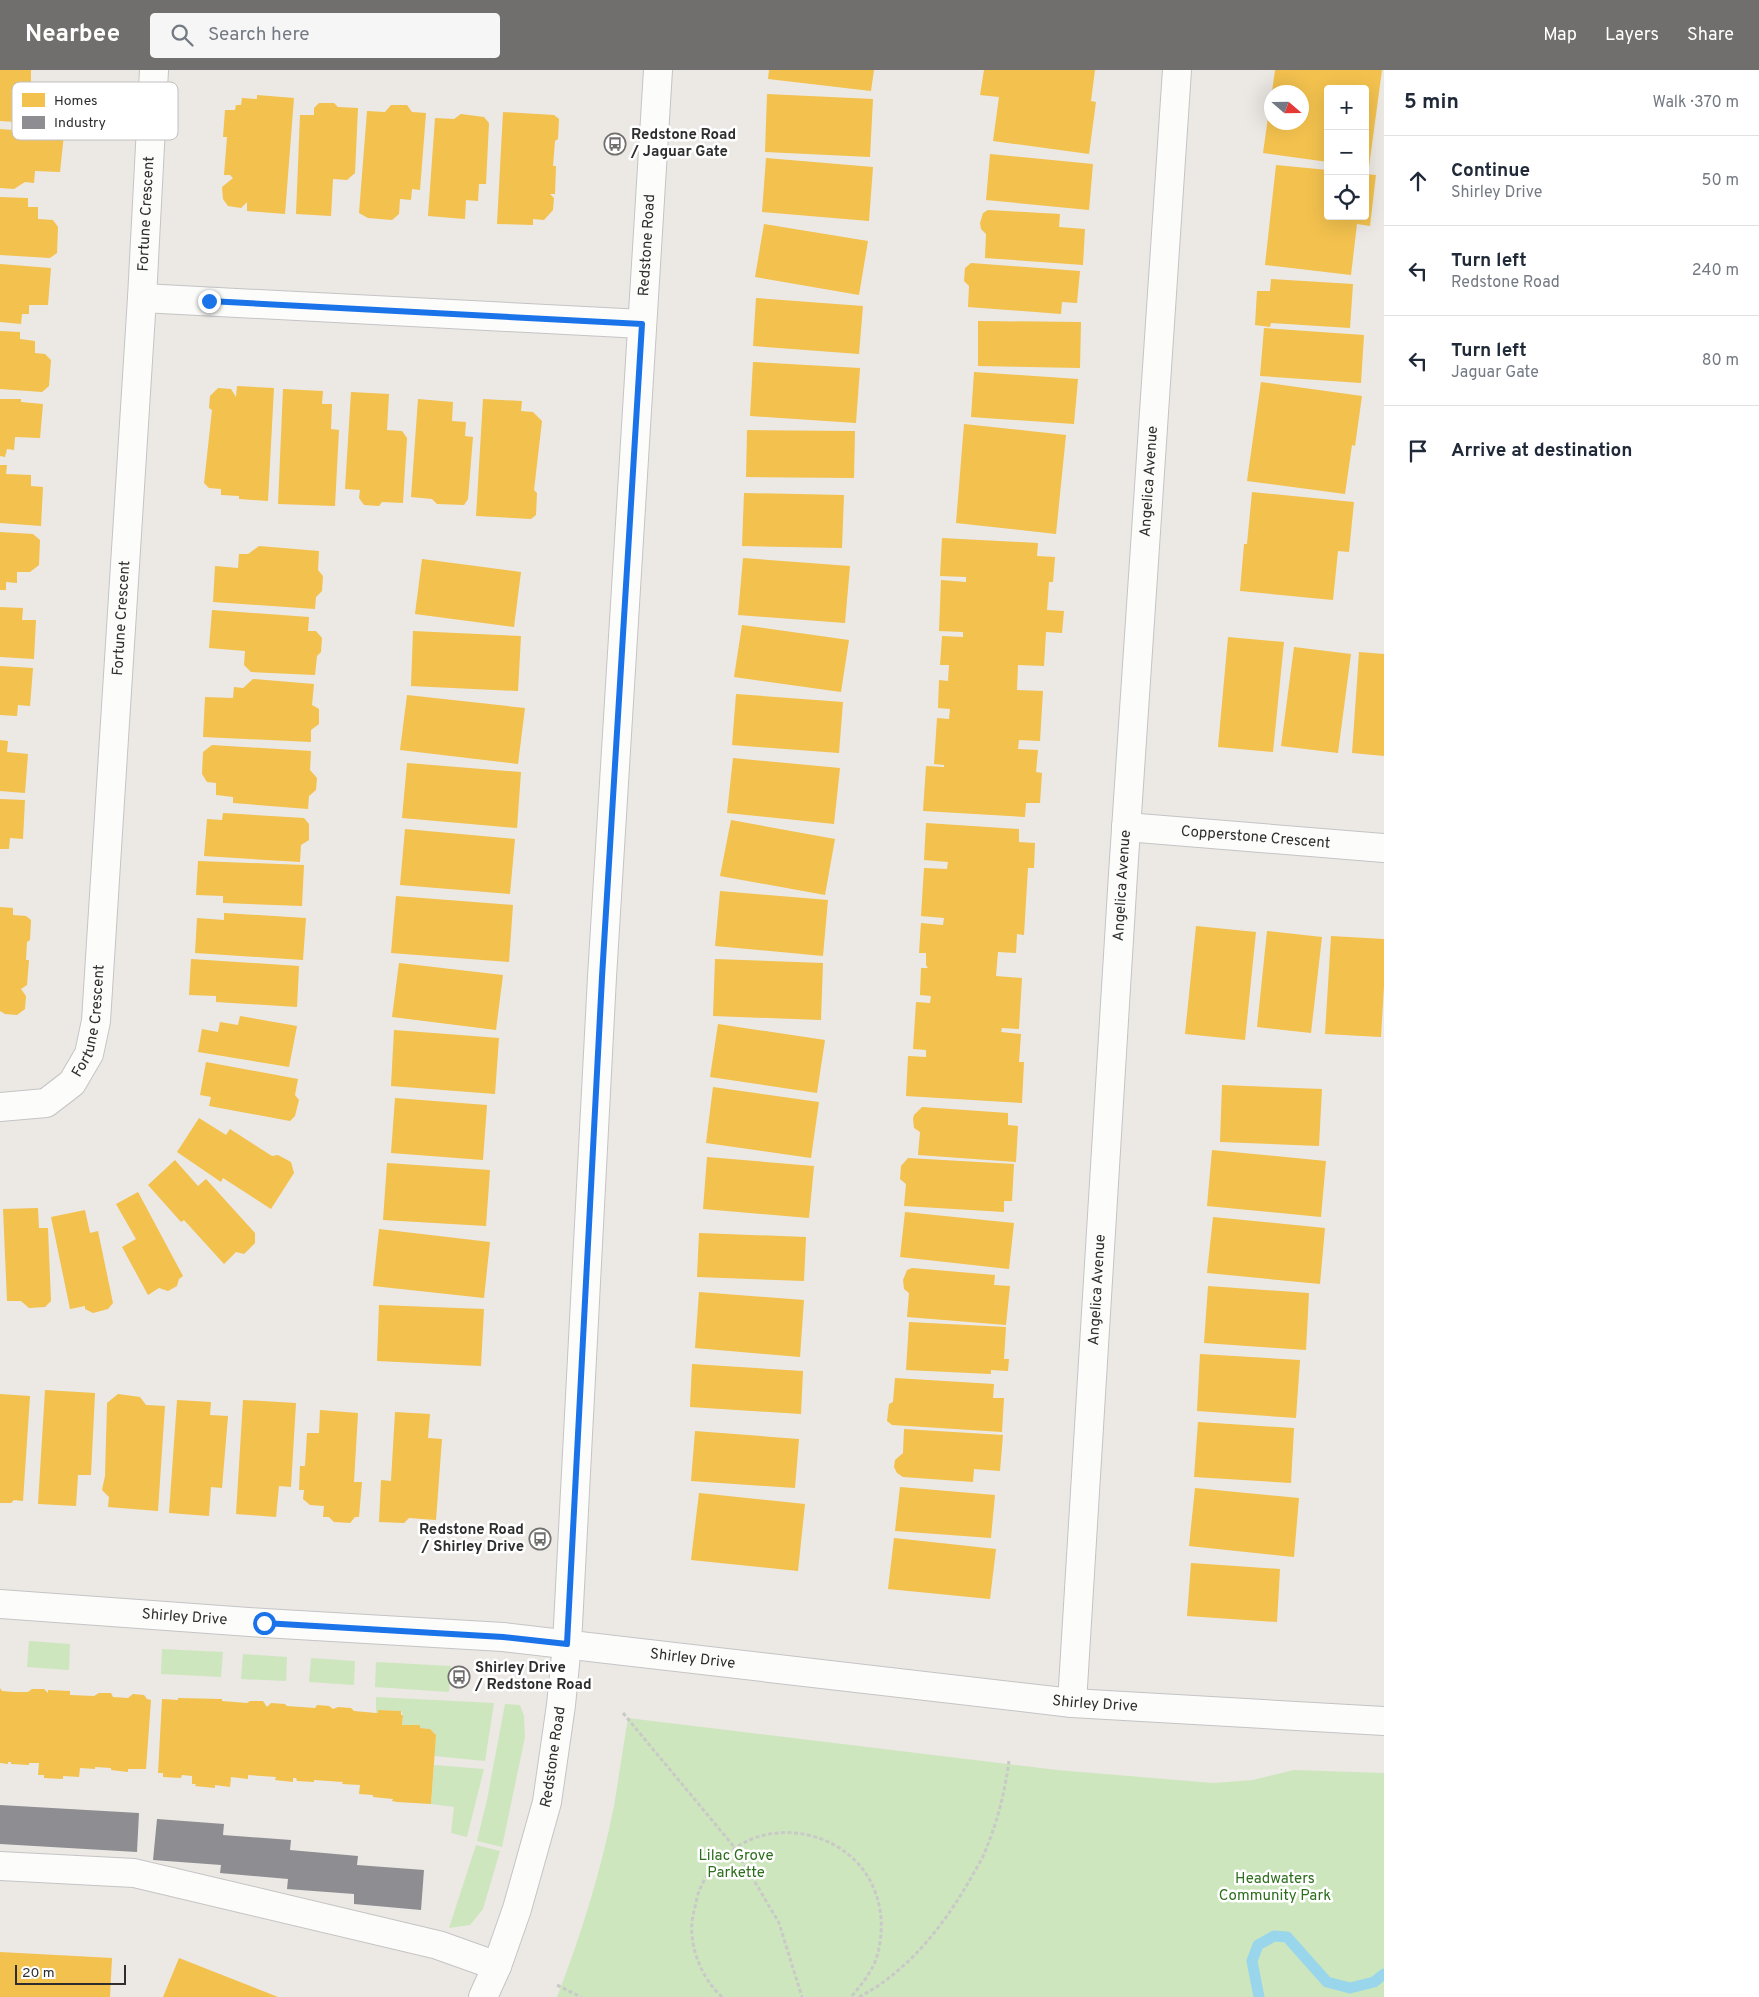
<!DOCTYPE html>
<meta charset="utf-8">
<style>
:root{--surface:#fff;--page:#f6f6f7;--text:#1f2937;--muted:#747a83;--line:#e0e1e3;--accent:#706f6e}
body{margin:0;font-family:Overpass,sans-serif;background:var(--page);color:var(--text)}
.controls{position:absolute;right:15px;top:15px;display:grid;overflow:hidden;border-radius:5px;box-shadow:0 5px 20px #0002}
.controls button{width:45px;height:45px;display:grid;place-items:center;padding:0;border:0;border-bottom:1px solid var(--line);background:var(--surface);color:var(--text);font:25px sans-serif}
.compass{position:absolute;left:1264px;top:15px;width:45px;height:45px;border-radius:50%;background:var(--surface);box-shadow:0 5px 20px #0002;rotate:110deg}
.scale{position:absolute;left:15px;bottom:12px;width:111px;box-sizing:border-box;padding-left:5px;border:2px solid #2e2e2e;border-top:0;font-size:14px;line-height:18px;white-space:nowrap;color:#2e2e2e;-webkit-text-stroke:4px #fff;paint-order:stroke}
.stop{position:absolute;width:15px;height:15px;margin:-11px;border:4px solid #1a73e8;border-radius:50%;background:#fff}
.stop.end{background:#1a73e8;border-color:#fff;box-shadow:0 1px 5px #0008}
.list{margin:0;padding:0;list-style:none}
h2{display:flex;justify-content:space-between;align-items:center;height:65px;margin:0;padding:0 20px;font-size:21px}
h2 small{font-size:16px;font-weight:400;color:var(--muted)}
.list li{display:grid;grid-template-columns:32px 1fr auto;gap:15px;align-items:center;box-sizing:border-box;height:90px;padding:0 20px;border-top:1px solid var(--line)}
.list b{display:block;font-size:19px;white-space:nowrap}
.list p{margin:0;font-size:16px;white-space:nowrap;color:var(--muted)}
.list em{font-size:16px;font-style:normal;color:var(--muted)}
.icon{flex:none;width:28px;height:28px;fill:none;stroke:currentColor;stroke-width:2;stroke-linecap:round;stroke-linejoin:round}
.map{position:relative;flex:none;width:1384px;height:1927px;overflow:hidden}
header{display:flex;align-items:center;gap:30px;box-sizing:border-box;height:70px;padding:0 25px;background:var(--accent);color:#fff}
header strong{font-size:24px}
nav{display:flex;gap:28px;margin-inline-start:auto;font-size:18px}
.search{width:350px;height:45px;background:var(--page);display:flex;align-items:center;gap:12px;box-sizing:border-box;padding:0 18px;border-radius:5px;color:var(--muted);font-size:19px}
main{display:flex}
aside{flex:1;background:var(--surface)}
.map>svg:first-child{display:block}
</style>
<header>
<strong>Nearbee</strong>
<div class="search"><svg class="icon" aria-label="search" viewBox="0 0 24 24"><circle cx="10" cy="10" r="6"/><path d="M15 15l6 6"/></svg>Search here</div>
<nav><a>Map</a><a>Layers</a><a>Share</a></nav>
</header>
<main>
<div class="map">
<svg width="1384" height="1927" viewBox="0 0 1384 1927">
<rect width="100%" height="100%" fill="#ece8e4"/>
<!-- green -->
<g fill="#cee6be">
<polygon points="29,1571 70,1574 69,1600 27,1597"/>
<polygon points="162,1579 223,1582 221,1607 161,1604"/>
<polygon points="243,1584 287,1587 286,1611 241,1609"/>
<polygon points="311,1588 355,1591 354,1615 309,1612"/>
<polygon points="376,1592 451,1596 449,1622 375,1617"/>
<polygon points="376,1627 494,1633 485,1691 434,1686 436,1665 430,1659 420,1658 420,1655 402,1655 403,1645 401,1641 379,1640 378,1643 376,1643"/>
<polygon points="505,1634 520,1635 524,1646 525,1667 502,1777 477,1771 487,1730"/>
<path d="M628,1648L1057,1700L1213,1713L1253,1710L1294,1700L1384,1703V1927H557C581,1865 601,1801 614,1736C619,1707 623,1677 628,1648Z"/>
<polygon points="434,1695 484,1699 467,1767 451,1763 454,1737 431,1734"/>
<polygon points="476,1775 500,1781 483,1839 470,1855 449,1858"/>
</g>
<!-- homes -->
<g fill="#f2c14e">
<polygon points="0,0 31,0 31,13 67,16 64,55 0,51"/>
<polygon points="769,0 874,0 871,21 768,9"/>
<polygon points="984,0 1095,0 1091,31 1096,32 1089,84 993,71 999,27 980,25"/>
<polygon points="1275,0 1382,0 1369,97 1365,97 1365,19 1328,19 1328,92 1263,83 1270,33 1272,52 1302,52 1302,22 1272,22"/>
<polygon points="767,24 873,29 870,87 765,82"/>
<polygon points="257,25 294,28 285,144 247,141 247,132 241,138 228,136 223,129 222,117 233,108 230,105 224,105 227,67 223,67 225,40 235,40 236,35 241,35 242,28 257,29"/>
<polygon points="319,33 334,33 338,37 358,38 355,103 347,110 333,109 331,146 296,144 300,45 314,45 314,38"/>
<polygon points="391,35 407,35 412,42 426,43 420,120 412,119 411,130 400,129 399,144 392,150 368,148 359,143 367,41 385,42"/>
<polygon points="503,42 554,45 559,49 558,69 555,71 553,96 556,96 555,124 550,124 554,128 553,140 544,150 533,149 533,155 497,154"/>
<polygon points="461,44 484,47 489,53 486,114 479,114 478,131 466,130 465,149 428,146 435,48 454,49"/>
<polygon points="0,59 64,64 60,102 35,101 34,113 25,112 14,119 0,118"/>
<polygon points="990,84 1093,94 1089,140 986,130"/>
<polygon points="766,88 873,97 869,151 762,142"/>
<polygon points="1276,95 1328,100 1328,146 1365,146 1365,104 1376,105 1370,156 1357,154 1351,205 1265,195"/>
<polygon points="0,127 28,128 28,137 38,137 38,149 53,150 58,157 57,183 50,188 0,185"/>
<polygon points="988,140 1060,144 1059,157 1085,159 1083,195 985,188 986,164 981,159 980,153 983,143"/>
<polygon points="764,154 868,171 859,225 755,207"/>
<polygon points="971,193 1080,201 1077,233 1062,232 1061,244 968,237 969,216 964,211 965,198"/>
<polygon points="0,194 51,198 48,235 29,235 29,244 22,244 21,254 0,252"/>
<polygon points="1271,209 1353,214 1350,258 1271,253 1270,257 1255,255 1257,221 1270,221"/>
<polygon points="756,228 863,236 859,284 753,276"/>
<polygon points="978,251 1081,252 1080,298 978,296"/>
<polygon points="1264,258 1364,265 1361,313 1260,306"/>
<polygon points="0,261 20,262 20,269 35,271 35,283 45,284 51,290 49,316 42,322 0,319"/>
<polygon points="753,292 860,298 856,353 750,346"/>
<polygon points="974,302 1078,309 1074,354 971,347"/>
<polygon points="1261,312 1362,326 1355,376 1352,375 1345,424 1247,411"/>
<polygon points="237,316 274,318 268,431 239,429 239,426 221,425 221,419 209,418 204,413 212,340 209,338 210,326 218,318 231,319 236,327"/>
<polygon points="283,319 323,321 322,334 332,334 331,359 339,360 335,436 278,434"/>
<polygon points="351,322 389,324 387,360 402,361 407,368 403,433 382,432 379,436 364,435 359,428 360,420 345,419"/>
<polygon points="0,329 21,329 21,332 43,334 40,368 15,367 14,380 7,379 5,387 0,386"/>
<polygon points="418,329 453,332 452,351 466,352 465,366 473,367 468,429 464,435 437,434 432,429 411,427"/>
<polygon points="483,329 522,331 521,341 533,342 542,351 534,420 537,423 536,445 531,449 476,446"/>
<polygon points="964,354 1066,365 1056,464 956,453"/>
<polygon points="747,360 855,361 854,408 746,407"/>
<polygon points="0,395 7,395 6,404 31,405 31,416 43,417 41,456 0,453"/>
<polygon points="1252,422 1354,432 1349,482 1338,481 1333,530 1240,521 1244,474 1247,474"/>
<polygon points="744,423 844,425 842,478 742,476"/>
<polygon points="0,462 33,464 40,470 39,495 30,502 17,502 17,513 6,512 6,520 0,520"/>
<polygon points="942,468 1038,473 1037,486 1055,487 1053,512 1049,512 1047,540 1064,541 1062,563 1046,562 1044,596 1018,595 1017,620 1043,621 1040,671 1019,670 1018,679 1038,680 1036,702 1042,703 1040,733 1026,733 1025,747 923,741 926,696 944,697 944,695 934,694 937,648 949,649 950,639 938,638 939,610 948,611 949,595 940,595 942,566 963,567 963,562 939,561 941,510 966,512 966,507 940,506"/>
<polygon points="259,476 319,481 318,500 323,506 322,521 316,527 315,539 213,532 215,496 238,498 239,484 248,484"/>
<polygon points="743,488 850,496 845,553 738,545"/>
<polygon points="422,489 521,502 514,557 415,544"/>
<polygon points="0,537 23,538 22,550 36,550 34,589 0,587"/>
<polygon points="212,540 309,547 308,561 316,561 322,568 321,582 317,586 315,605 251,602 244,595 245,581 209,578"/>
<polygon points="742,555 849,570 841,622 734,607"/>
<polygon points="413,561 521,566 518,621 411,616"/>
<polygon points="1228,567 1284,572 1273,682 1218,677"/>
<polygon points="1294,577 1351,584 1338,683 1281,676"/>
<polygon points="1359,582 1384,584 1384,686 1352,683"/>
<polygon points="0,596 33,598 30,636 18,635 17,646 0,645"/>
<polygon points="253,609 314,614 312,635 319,639 319,654 311,660 311,672 203,667 205,627 233,628 234,617 243,618"/>
<polygon points="736,624 843,632 839,683 732,675"/>
<polygon points="407,625 525,638 518,694 400,680"/>
<polygon points="0,670 8,671 7,682 28,684 25,723 0,721"/>
<polygon points="212,675 311,681 310,700 317,708 316,720 309,726 308,739 233,733 233,727 216,725 216,713 207,712 202,704 203,682"/>
<polygon points="733,688 840,698 834,754 727,743"/>
<polygon points="407,693 521,702 517,758 402,748"/>
<polygon points="0,729 25,730 23,769 10,768 9,779 0,779"/>
<polygon points="223,743 304,748 309,754 309,770 301,775 300,792 204,786 207,749 222,750"/>
<polygon points="731,750 835,769 825,825 720,806"/>
<polygon points="926,753 1019,759 1019,772 1035,773 1034,798 1028,798 1024,865 1017,864 1016,883 998,882 996,906 1022,908 1019,959 1002,958 1001,962 1021,964 1019,992 1024,992 1022,1033 906,1026 908,986 926,987 926,980 913,979 916,932 930,933 931,926 920,925 921,898 928,898 926,895 926,883 919,883 921,853 943,855 944,848 921,846 924,798 947,799 948,792 924,790"/>
<polygon points="405,759 515,769 510,824 400,815"/>
<polygon points="198,791 304,795 302,836 223,833 223,826 196,825"/>
<polygon points="720,821 828,830 823,886 715,876"/>
<polygon points="396,826 513,835 509,892 391,883"/>
<polygon points="0,837 13,838 13,845 26,846 31,850 30,870 27,872 26,890 29,890 27,915 21,919 26,926 25,939 17,945 5,944 0,941"/>
<polygon points="224,843 306,848 303,890 195,883 197,848 224,850"/>
<polygon points="1196,856 1256,862 1245,970 1185,964"/>
<polygon points="1267,861 1322,867 1311,963 1257,957"/>
<polygon points="1331,866 1384,869 1384,916 1381,967 1325,964"/>
<polygon points="191,889 299,896 297,937 216,932 216,926 189,925"/>
<polygon points="715,889 823,893 821,950 713,946"/>
<polygon points="399,893 503,905 496,960 392,947"/>
<polygon points="240,946 297,956 289,997 198,982 202,959 218,962 220,952 238,955"/>
<polygon points="718,954 825,970 817,1023 710,1007"/>
<polygon points="394,960 499,968 495,1024 391,1016"/>
<polygon points="206,992 298,1009 295,1025 299,1030 295,1046 290,1051 209,1036 211,1027 200,1025"/>
<polygon points="1222,1015 1322,1019 1319,1076 1220,1072"/>
<polygon points="713,1017 819,1032 811,1088 706,1073"/>
<polygon points="395,1028 487,1035 483,1090 391,1083"/>
<polygon points="922,1037 1008,1043 1008,1055 1018,1056 1016,1092 918,1085 920,1062 914,1058 913,1049 914,1045"/>
<polygon points="199,1048 226,1065 230,1059 272,1086 278,1085 291,1092 294,1103 271,1139 223,1108 221,1112 177,1082"/>
<polygon points="1212,1080 1326,1091 1321,1147 1207,1136"/>
<polygon points="707,1087 814,1096 809,1148 703,1139"/>
<polygon points="908,1088 1014,1094 1012,1131 1004,1131 1004,1142 904,1136 906,1114 900,1109 901,1096"/>
<polygon points="175,1090 198,1116 206,1109 255,1163 255,1173 244,1184 236,1182 224,1194 184,1150 181,1152 148,1115"/>
<polygon points="387,1093 490,1100 486,1156 383,1150"/>
<polygon points="138,1122 183,1206 179,1209 177,1216 168,1221 159,1218 148,1225 122,1177 136,1169 116,1134"/>
<polygon points="38,1138 39,1158 48,1158 51,1231 45,1237 29,1238 21,1231 7,1231 3,1139"/>
<polygon points="85,1140 90,1163 98,1161 113,1233 108,1239 93,1243 85,1239 85,1236 70,1239 51,1147"/>
<polygon points="905,1142 1014,1153 1009,1199 900,1187"/>
<polygon points="1213,1147 1325,1158 1320,1214 1207,1203"/>
<polygon points="379,1159 490,1172 484,1228 373,1216"/>
<polygon points="699,1163 806,1167 804,1211 697,1207"/>
<polygon points="912,1198 995,1205 994,1215 1010,1216 1006,1255 907,1247 909,1223 904,1219 903,1210 907,1200"/>
<polygon points="1208,1216 1309,1223 1306,1280 1204,1273"/>
<polygon points="699,1222 804,1230 800,1287 695,1278"/>
<polygon points="379,1235 484,1239 481,1296 377,1291"/>
<polygon points="909,1252 1006,1257 1004,1289 1009,1289 1008,1301 991,1300 991,1304 906,1300"/>
<polygon points="1200,1284 1300,1290 1296,1348 1197,1341"/>
<polygon points="692,1294 803,1301 801,1344 690,1337"/>
<polygon points="895,1308 994,1314 993,1328 1004,1328 1002,1362 892,1355 887,1351 889,1334 893,1332"/>
<polygon points="45,1320 95,1323 91,1405 78,1405 76,1436 38,1434"/>
<polygon points="0,1324 30,1326 23,1431 14,1430 11,1433 0,1433"/>
<polygon points="118,1324 140,1327 146,1335 165,1336 158,1441 108,1437 109,1427 102,1420 105,1406 107,1333"/>
<polygon points="177,1330 211,1332 210,1345 228,1346 222,1418 211,1417 209,1446 169,1443"/>
<polygon points="243,1330 296,1333 291,1417 279,1416 276,1447 236,1444"/>
<polygon points="320,1340 358,1343 354,1412 362,1412 359,1447 355,1447 350,1453 334,1452 329,1447 323,1447 324,1436 310,1435 303,1429 304,1420 299,1420 300,1396 305,1396 307,1363 319,1363"/>
<polygon points="395,1342 430,1344 428,1368 442,1369 436,1450 409,1448 404,1453 379,1452 381,1410 391,1411"/>
<polygon points="1198,1352 1294,1358 1291,1413 1194,1407"/>
<polygon points="904,1359 1003,1365 1000,1401 974,1399 973,1412 903,1407 897,1403 894,1397 895,1390 903,1383"/>
<polygon points="695,1361 799,1369 795,1418 691,1411"/>
<polygon points="900,1417 995,1425 991,1468 895,1461"/>
<polygon points="1195,1418 1299,1428 1294,1487 1189,1476"/>
<polygon points="699,1423 805,1434 798,1501 691,1490"/>
<polygon points="894,1468 996,1479 990,1529 888,1519"/>
<polygon points="1191,1493 1280,1499 1277,1552 1187,1546"/>
<polygon points="0,1618 2,1621 14,1622 28,1622 32,1619 44,1619 48,1623 48,1620 70,1621 70,1625 94,1626 99,1623 111,1623 113,1627 128,1628 133,1624 144,1625 147,1629 151,1630 146,1699 128,1699 128,1702 111,1700 111,1698 95,1697 95,1699 80,1698 79,1707 63,1706 63,1709 44,1708 44,1705 38,1705 39,1693 29,1693 29,1695 11,1694 11,1692 8,1692 8,1694 0,1693"/>
<polygon points="178,1628 222,1629 222,1631 247,1633 250,1631 263,1631 267,1637 271,1633 285,1634 287,1636 315,1638 317,1635 329,1636 333,1639 338,1637 351,1638 354,1641 376,1643 378,1643 378,1640 401,1641 401,1645 403,1645 402,1655 420,1655 420,1658 430,1659 436,1665 431,1734 397,1732 392,1731 393,1729 373,1727 373,1725 359,1724 360,1715 342,1714 343,1712 314,1710 314,1712 297,1711 296,1708 293,1708 293,1712 275,1710 276,1707 248,1705 248,1709 231,1707 230,1717 215,1715 215,1718 195,1716 196,1714 192,1714 192,1706 182,1705 181,1708 163,1707 163,1703 158,1703 162,1629 178,1630"/>
<polygon points="0,1882 112,1888 110,1927 0,1927"/>
<polygon points="179,1888 278,1927 163,1927"/>
</g>
<!-- industry -->
<g fill="#8d8d92">
<polygon points="0,1735 139,1743 137,1782 0,1774"/>
<polygon points="157,1749 224,1754 223,1765 291,1770 290,1780 358,1786 357,1795 424,1800 421,1840 354,1834 354,1824 287,1819 288,1809 220,1803 221,1795 153,1790"/>
</g>
<g fill="none" stroke-linecap="round" stroke-linejoin="round">
<!-- stream -->
<polyline stroke="#99d6ec" stroke-width="11" points="1259,1927 1252,1891 1258,1875 1274,1866 1287,1867 1327,1912 1350,1918 1374,1912 1384,1904"/>
<!-- minor casing -->
<g stroke="#c5c4c5" stroke-width="30">
<g id="minor">
<polyline points="142,228 642,254"/>
<path id="s1" d="M1126,757L1384,778"/>
<path id="s2" d="M0,1037L46,1033L72,1013L89,984L96,951L142,228L154,0"/>
<path id="s3" d="M0,1534L264,1553L503,1567L1072,1633L1384,1651"/>
<path id="s4" d="M1072,1633L1123,804L1177,0"/>
<polyline points="0,1796 134,1803 438,1875 497,1896"/>
<path id="s5" d="M483,1927L497,1896L517,1839L547,1732L561,1635L567,1574L602,907L658,0"/>
</g>
</g>
<!-- path -->
<g stroke="#c9c9c8" stroke-width="3" stroke-dasharray="4 2.5" stroke-linecap="butt">
<polyline points="623,1643 735,1778 779,1853 802,1927"/>
<polyline points="557,1915 581,1927"/>
<path d="M722,1927C700,1907 686,1870 694,1841C696,1834 697,1825 700,1819C706,1804 718,1791 731,1781C777,1745 852,1764 874,1819C882,1838 883,1858 879,1878C876,1897 863,1913 851,1927"/>
<path d="M859,1927C909,1901 945,1854 972,1806C977,1797 983,1788 986,1779C998,1750 1005,1721 1009,1691"/>
</g>
<!-- minor -->
<use href="#minor" stroke="#fcfcfb" stroke-width="28"/>
</g>
<g fill="none" stroke-linecap="round" stroke-linejoin="round">
<!-- route -->
<polyline stroke="#1a73e8" stroke-width="6" points="209,231 642,254 602,907 567,1574 503,1567 264,1553"/>
</g>
<!-- icons -->
<defs>
<g id="bus-ring" transform="scale(1.125)"><circle r="9.5" fill="#fff" stroke="#706f6e" stroke-width="1.5"/><path d="M-5-6H5V4H4V6H2V4H-2V6H-4V4H-5ZM-3.5-4V0h7V-4ZM-3.5 1.2v1.5H-2V1.2ZM2 1.2v1.5H3.5V1.2Z" fill="#706f6e"/></g>
</defs>
<g fill-rule="evenodd">
<use href="#bus-ring" x="615" y="74"/>
<use href="#bus-ring" x="540" y="1469"/>
<use href="#bus-ring" x="459" y="1607"/>
</g>
<g text-anchor="middle" dominant-baseline="central" stroke-width="5" stroke-linejoin="round" paint-order="stroke">
<!-- poi labels -->
<g font-size="15" font-weight="bold" fill="#2e2e2e" stroke="#fff" text-anchor="start">
<text x="631" y="65">Redstone Road<tspan x="631" dy="17">/ Jaguar Gate</tspan></text>
<text x="524" y="1460" text-anchor="end">Redstone Road<tspan x="524" dy="17">/ Shirley Drive</tspan></text>
<text x="475" y="1598">Shirley Drive<tspan x="475" dy="17">/ Redstone Road</tspan></text>
</g>
<!-- street labels -->
<g font-size="15" fill="#2e2e2e" stroke="#fff">
<text stroke="none"><textPath href="#s2" startOffset="955">Fortune Crescent</textPath></text>
<text stroke="none"><textPath href="#s5" startOffset="1766">Redstone Road</textPath></text>
<text stroke="none"><textPath href="#s4" startOffset="1224">Angelica Avenue</textPath></text>
<text stroke="none"><textPath href="#s2" startOffset="550">Fortune Crescent</textPath></text>
<text stroke="none"><textPath href="#s1" startOffset="130">Copperstone Crescent</textPath></text>
<text stroke="none"><textPath href="#s4" startOffset="819">Angelica Avenue</textPath></text>
<text stroke="none"><textPath href="#s2" startOffset="145">Fortune Crescent</textPath></text>
<text stroke="none"><textPath href="#s4" startOffset="414">Angelica Avenue</textPath></text>
<text stroke="none"><textPath href="#s3" startOffset="185">Shirley Drive</textPath></text>
<text stroke="none"><textPath href="#s3" startOffset="695">Shirley Drive</textPath></text>
<text stroke="none"><textPath href="#s3" startOffset="1100">Shirley Drive</textPath></text>
<text stroke="none"><textPath href="#s5" startOffset="251">Redstone Road</textPath></text>
</g>
<!-- park labels -->
<g font-size="15" fill="#2c6e1b" stroke="#fff">
<text x="736" y="1786">Lilac Grove<tspan x="736" dy="17">Parkette</tspan></text>
<text x="1275" y="1809">Headwaters<tspan x="1275" dy="17">Community Park</tspan></text>
</g>
</g>
<!-- legend -->
<rect x="12" y="12" width="166" height="58" rx="8" fill="#fff" stroke="#c0c0c0" stroke-width="1"/>
<rect x="22" y="23" width="23" height="14" fill="#f2c14e"/>
<rect x="22" y="46" width="23" height="13" fill="#8d8d92"/>
<g font-size="14" fill="#2e2e2e">
<text x="54" y="35">Homes</text>
<text x="54" y="57">Industry</text>
</g>
</svg>
<div class="controls">
<button>+</button>
<button>−</button>
<button><svg class="icon" aria-label="locate" viewBox="0 0 24 24"><circle cx="12" cy="12" r="6"/><path d="M12 2v4M12 18v4M2 12h4M18 12h4"/></svg></button>
</div>
<svg class="compass" viewBox="-18 -18 36 36"><path d="M0-13l5 13h-10z" fill="#e53935"/><path d="M0 13l5-13h-10z" fill="#747a83"/></svg>
<div class="scale">20 m</div>
<div class="stop" style="left:264px;top:1553px"></div>
<div class="stop end" style="left:209px;top:231px"></div>
</div>
<aside>
<h2>5 min<small>Walk · 370 m</small></h2>
<ul class="list">
<li><svg class="icon" aria-label="ahead" viewBox="0 0 24 24"><path d="M12 20V5M6 11l6-6 6 6"/></svg><div><b>Continue</b><p>Shirley Drive</p></div><em>50 m</em></li>
<li><svg class="icon" aria-label="left" viewBox="0 0 24 24"><path d="M17 20v-9H6M10 6l-5 5 5 5"/></svg><div><b>Turn left</b><p>Redstone Road</p></div><em>240 m</em></li>
<li><svg class="icon" aria-label="left" viewBox="0 0 24 24"><path d="M17 20v-9H6M10 6l-5 5 5 5"/></svg><div><b>Turn left</b><p>Jaguar Gate</p></div><em>80 m</em></li>
<li><svg class="icon" aria-label="arrive" viewBox="0 0 24 24"><path d="M6 21V4h12l-3 4 3 4H6"/></svg><div><b>Arrive at destination</b></div></li>
</ul>
</aside>
</main>
